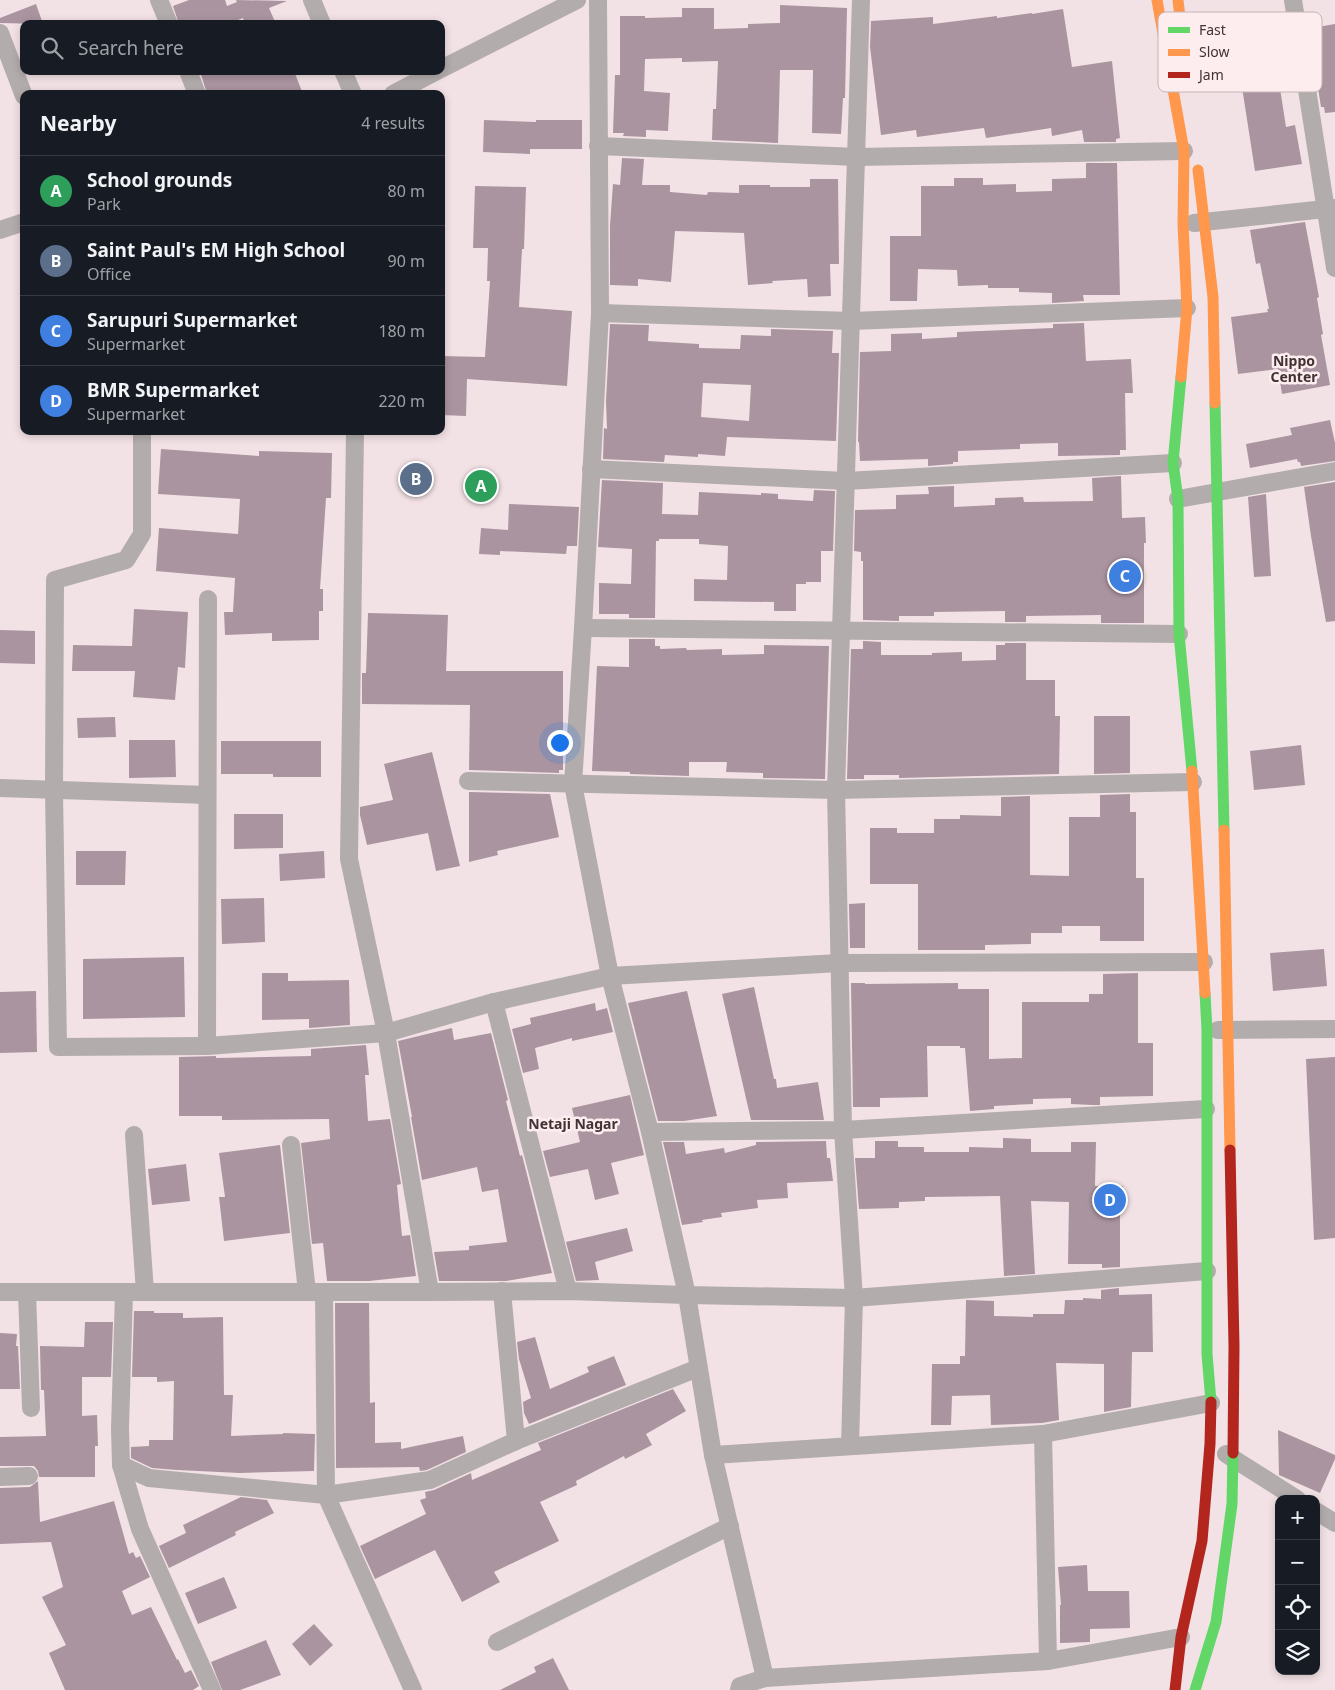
<!DOCTYPE html>
<meta charset="utf-8">
<style>
:root{--surface:#171b24;--page:#242831;--text:#f1f3f6;--muted:#9ea1a6;--line:#363941;--accent:#1a73e8}
body{margin:0;font-family:"Noto Sans",sans-serif;background:var(--page);color:var(--text)}
.controls{position:absolute;right:15px;bottom:15px;display:grid;overflow:hidden;border-radius:10px;box-shadow:0 2px 8px #0003}
.controls button{width:45px;height:45px;display:grid;place-items:center;padding:0;border:0;border-bottom:1px solid var(--line);background:var(--surface);color:var(--text);font:25px sans-serif}
.you{position:absolute;left:559px;top:742px;width:18px;height:18px;margin:-12px;border:4px solid #fff;border-radius:50%;background:#1a73e8;box-shadow:0 0 0 8px #1a73e833}
.badge{display:grid;place-items:center;width:32px;height:32px;border-radius:50%;background:var(--accent);color:#fff;font-size:16px;font-weight:700}
.pin{position:absolute;translate:-50% -50%;border:2px solid #fff;box-shadow:0 1px 5px #0006}
.list{margin:0;padding:0;list-style:none}
h2{display:flex;justify-content:space-between;align-items:center;height:65px;margin:0;padding:0 20px;font-size:21px}
h2 small{font-size:16px;font-weight:400;color:var(--muted)}
.list li{display:grid;grid-template-columns:32px 1fr auto;gap:15px;align-items:center;box-sizing:border-box;height:70px;padding:0 20px;border-top:1px solid var(--line)}
.list b{display:block;font-size:19px;white-space:nowrap}
.list p{margin:0;font-size:16px;white-space:nowrap;color:var(--muted)}
.list em{font-size:16px;font-style:normal;color:var(--muted)}
.icon{flex:none;width:28px;height:28px;fill:none;stroke:currentColor;stroke-width:2;stroke-linecap:round;stroke-linejoin:round}
.map{position:relative;flex:none;width:1335px;height:1690px;overflow:hidden}
.search{position:absolute;background:var(--surface);box-shadow:0 2px 8px #0003;left:20px;top:20px;width:425px;height:55px;display:flex;align-items:center;gap:12px;box-sizing:border-box;padding:0 18px;border-radius:10px;color:var(--muted);font-size:19px}
.panel{position:absolute;background:var(--surface);box-shadow:0 2px 8px #0003;left:20px;top:90px;width:425px;height:345px;border-radius:10px}
.map>svg:first-child{display:block}
</style>
<div class="map">
<svg width="1335" height="1690" viewBox="0 0 1335 1690">
<rect width="100%" height="100%" fill="#f3e2e5"/>
<!-- building -->
<g fill="#aa94a0" fill-rule="evenodd">
<polygon points="189,0 225,0 227,6 237,2 236,0 287,1 269,8 276,24 245,24 243,18 233,22 234,24 179,24 173,6"/>
<polygon points="36,4 43,24 0,23 0,18"/>
<polygon points="780,5 847,8 845,98 843,98 841,134 812,133 813,70 780,70 778,143 712,140 713,109 716,109 718,61 682,62 682,58 645,59 644,91 670,93 668,131 646,130 646,137 623,136 624,133 613,133 615,75 620,75 620,16 645,16 645,18 682,17 682,8 714,8 714,29 748,28 748,24 780,23"/>
<polygon points="1063,9 1072,67 1112,61 1120,138 1116,139 1116,142 1084,142 1082,130 1052,136 1051,128 986,138 984,128 917,137 916,130 881,135 870,47 871,21 933,17 933,24 997,16 997,18 1032,13 1032,14"/>
<polygon points="1270,24 1286,127 1295,125 1302,164 1255,171 1233,29"/>
<polygon points="1335,24 1335,112 1325,113 1324,107 1321,107 1315,69 1318,68 1312,28"/>
<polygon points="200,71 294,71 303,94 207,94"/>
<polygon points="484,120 536,122 536,120 582,120 582,149 530,149 530,154 483,152"/>
<polygon points="622,158 644,159 642,185 670,185 670,192 707,195 708,192 739,193 739,185 770,185 770,187 810,187 810,179 838,179 839,264 830,264 831,296 808,297 807,279 772,281 773,283 748,285 744,233 675,231 671,282 638,279 638,286 610,285 610,225 613,184 620,185"/>
<polygon points="1086,163 1117,163 1120,295 1083,295 1084,301 1052,303 1052,293 1019,292 1019,288 988,288 988,285 958,286 957,270 918,269 917,301 890,301 890,236 921,236 921,186 954,186 954,178 983,178 983,185 1016,184 1016,192 1052,191 1052,179 1086,178"/>
<polygon points="475,186 526,187 524,249 522,249 519,307 572,311 567,386 467,379 466,416 441,415 441,356 485,357 490,281 487,281 488,248 473,248"/>
<polygon points="1305,222 1319,297 1317,298 1323,334 1321,335 1330,385 1282,394 1278,369 1238,374 1231,317 1268,312 1267,309 1269,309 1260,263 1256,264 1250,230"/>
<polygon points="1084,323 1086,361 1131,359 1133,393 1125,393 1126,450 1120,450 1120,455 1058,456 1058,443 1020,444 1020,449 958,451 958,462 953,462 953,464 928,466 928,459 860,461 859,442 858,442 860,352 891,351 891,334 922,333 922,339 957,337 957,332 1053,328 1053,324"/>
<path d="M610,324L649,325L648,341L699,344V348L740,349L741,335L771,336V329L833,331L832,353H839L836,441L727,437L725,456L698,454V457L665,455L664,462L603,459L604,428L607,429L606,401ZM703,383L751,385L749,421L701,417Z"/>
<polygon points="1330,420 1335,443 1335,461 1301,466 1300,462 1298,462 1297,459 1250,468 1246,444 1292,435 1290,428"/>
<polygon points="161,449 259,456 259,451 332,453 331,498 326,498 320,589 323,589 323,611 319,611 319,640 272,641 272,633 225,635 224,612 233,612 235,578 156,571 159,528 238,534 240,499 158,494"/>
<polygon points="1121,476 1122,518 1145,517 1146,543 1144,543 1144,623 1101,623 1101,615 1026,616 1026,622 1005,622 1005,611 934,612 934,616 899,616 899,621 863,620 863,561 861,561 861,552 854,551 855,510 896,509 896,495 929,494 928,487 954,486 954,507 995,505 995,498 1023,497 1024,502 1093,501 1092,478"/>
<polygon points="602,480 663,483 662,514 698,515 699,492 761,495 761,493 778,494 778,499 813,501 814,490 835,491 833,551 821,551 821,582 806,582 806,584 796,584 796,611 774,611 774,602 694,601 694,579 727,580 728,546 699,544 699,539 659,539 659,541 656,541 655,618 629,618 629,614 599,614 599,583 631,584 632,549 598,547"/>
<polygon points="1335,482 1335,621 1326,622 1311,536 1304,487"/>
<polygon points="1266,494 1271,576 1254,577 1248,497"/>
<polygon points="509,504 579,507 577,546 567,546 566,554 500,551 500,555 479,554 481,528 508,530"/>
<polygon points="134,609 188,612 185,668 178,667 175,700 133,697 135,671 72,671 73,645 132,646"/>
<polygon points="368,613 448,615 446,671 563,671 563,770 559,770 559,773 469,770 470,705 362,704 362,673 366,673"/>
<polygon points="0,630 35,631 35,664 0,663"/>
<polygon points="629,639 655,639 655,646 660,646 660,649 686,648 687,650 722,649 722,655 764,654 764,645 829,646 825,779 763,778 763,773 726,772 727,762 689,762 689,776 630,774 630,772 592,771 597,666 629,667"/>
<polygon points="863,641 881,642 881,655 932,655 932,653 962,652 962,661 996,660 996,645 1005,645 1005,643 1026,643 1026,680 1055,680 1055,716 1060,716 1059,774 899,778 899,775 864,775 864,779 847,779 851,649 863,649"/>
<polygon points="1094,716 1130,716 1130,773 1094,774"/>
<polygon points="115,717 116,737 78,738 77,718"/>
<polygon points="129,740 175,740 176,777 129,778"/>
<polygon points="221,741 321,741 321,777 273,777 273,774 221,774"/>
<polygon points="1301,745 1305,785 1254,790 1250,751"/>
<polygon points="432,752 460,866 436,871 428,833 367,845 360,815 360,807 393,800 384,764"/>
<polygon points="469,792 550,794 559,837 497,851 498,855 469,862"/>
<polygon points="1130,794 1130,812 1136,812 1136,878 1144,878 1144,941 1100,941 1100,926 1062,926 1062,933 1031,933 1031,944 985,945 985,950 918,950 918,884 870,884 870,828 897,828 897,833 934,833 934,819 960,819 960,815 1001,816 1001,797 1030,796 1030,875 1069,876 1069,817 1100,817 1100,795"/>
<polygon points="234,814 283,814 283,848 234,849"/>
<polygon points="76,851 126,851 125,885 76,885"/>
<polygon points="324,851 325,878 280,881 279,854"/>
<polygon points="264,898 265,942 222,944 221,899"/>
<polygon points="865,903 865,948 850,948 849,904"/>
<polygon points="1324,949 1327,986 1273,991 1270,953"/>
<polygon points="184,957 185,1017 83,1019 83,959"/>
<polygon points="262,973 288,973 288,981 349,980 350,1025 309,1028 309,1019 262,1020"/>
<polygon points="1138,973 1138,1043 1153,1043 1153,1096 1100,1097 1100,1105 1093,1105 1071,1104 1071,1098 1033,1099 1033,1104 994,1106 994,1109 970,1111 965,1048 960,1048 960,1046 927,1046 928,1097 880,1098 880,1107 853,1107 851,983 865,983 865,984 958,983 958,989 989,989 989,1059 1022,1058 1022,1002 1089,1002 1089,994 1103,994 1103,974"/>
<polygon points="754,987 774,1079 776,1079 777,1088 818,1082 824,1120 751,1120 722,994"/>
<polygon points="36,991 37,1052 0,1053 0,992"/>
<polygon points="687,991 717,1116 684,1121 658,1121 628,1003"/>
<polygon points="595,1003 596,1011 607,1008 613,1032 572,1041 572,1038 535,1048 539,1069 523,1073 512,1029 531,1024 530,1018"/>
<polygon points="452,1028 454,1040 491,1033 508,1100 506,1101 520,1156 522,1155 552,1273 506,1281 439,1281 434,1252 469,1250 469,1246 507,1242 498,1189 482,1192 477,1167 422,1180 411,1117 412,1117 398,1041"/>
<polygon points="366,1045 369,1075 365,1075 368,1121 390,1119 401,1184 397,1185 402,1236 410,1235 416,1276 369,1281 327,1281 323,1243 312,1244 301,1143 330,1139 329,1119 222,1120 222,1116 179,1116 179,1057 216,1056 216,1058 311,1056 311,1049"/>
<polygon points="1335,1057 1335,1238 1314,1240 1306,1059"/>
<polygon points="630,1095 644,1155 611,1163 619,1194 595,1200 588,1169 550,1177 543,1151 580,1142 572,1108"/>
<polygon points="1003,1138 1031,1139 1031,1152 1071,1152 1071,1142 1096,1142 1095,1186 1123,1186 1122,1210 1120,1210 1120,1267 1102,1268 1102,1264 1068,1264 1069,1202 1031,1201 1035,1274 1004,1276 1000,1196 925,1197 925,1201 899,1202 899,1208 859,1209 855,1158 875,1158 875,1141 898,1141 898,1147 924,1147 924,1152 969,1152 969,1147 1003,1148"/>
<polygon points="826,1141 827,1158 830,1158 833,1181 787,1183 788,1198 757,1200 758,1208 721,1213 722,1217 702,1220 703,1222 682,1225 663,1142 684,1142 686,1154 724,1148 725,1153 756,1145 756,1142"/>
<polygon points="280,1145 290,1233 224,1241 219,1197 225,1197 219,1153"/>
<polygon points="186,1164 190,1201 152,1205 148,1169"/>
<polygon points="627,1228 633,1251 595,1262 599,1280 576,1281 566,1242"/>
<polygon points="1119,1288 1119,1295 1152,1294 1153,1352 1132,1352 1131,1407 1104,1412 1104,1364 1056,1363 1059,1420 1042,1423 991,1425 990,1395 952,1396 951,1425 931,1425 932,1364 960,1364 960,1356 965,1356 966,1300 994,1301 994,1316 1033,1317 1033,1314 1064,1314 1065,1300 1083,1300 1083,1298 1101,1299 1101,1290"/>
<polygon points="335,1303 369,1303 370,1403 375,1402 375,1443 401,1442 401,1449 463,1436 466,1452 427,1470 420,1471 419,1467 336,1468"/>
<polygon points="134,1311 154,1311 154,1313 183,1313 183,1318 223,1317 224,1395 233,1395 231,1436 283,1434 283,1433 315,1434 314,1471 240,1473 177,1470 152,1468 131,1458 131,1447 149,1446 149,1440 173,1440 174,1381 157,1382 157,1377 132,1377"/>
<polygon points="85,1322 113,1322 111,1377 82,1377 82,1416 97,1415 98,1446 95,1446 95,1477 39,1477 38,1471 34,1466 0,1466 0,1437 46,1436 44,1390 41,1390 40,1346 84,1347"/>
<polygon points="0,1333 17,1334 16,1346 18,1346 20,1389 0,1389"/>
<polygon points="535,1337 550,1389 589,1372 587,1367 614,1356 626,1385 529,1424 524,1413 523,1402 531,1398 519,1359 517,1342"/>
<polygon points="673,1389 686,1411 646,1434 652,1445 625,1459 624,1456 576,1481 577,1485 540,1502 559,1541 494,1572 500,1582 462,1602 435,1550 375,1579 360,1546 426,1514 420,1500 426,1498 425,1492 434,1490 471,1473 472,1480 541,1450 538,1443"/>
<polygon points="1278,1430 1335,1455 1335,1459 1320,1493 1279,1475"/>
<polygon points="38,1481 40,1522 114,1501 129,1554 133,1552 136,1558 140,1556 150,1577 122,1591 132,1615 151,1607 177,1660 178,1659 185,1673 191,1670 199,1686 193,1690 65,1690 49,1653 66,1645 42,1597 63,1587 51,1542 0,1544 0,1488 30,1487"/>
<polygon points="241,1497 267,1500 274,1513 235,1532 236,1535 169,1568 159,1546 186,1533 183,1525"/>
<polygon points="1087,1565 1088,1591 1129,1591 1130,1628 1090,1629 1090,1642 1060,1643 1060,1605 1061,1605 1058,1567"/>
<polygon points="224,1577 237,1608 198,1624 185,1593"/>
<polygon points="314,1624 333,1645 310,1666 292,1644"/>
<polygon points="266,1640 281,1675 240,1690 222,1690 211,1662"/>
<polygon points="553,1658 569,1690 500,1690 536,1672 534,1667"/>
</g>
<g fill="none" stroke-linecap="round" stroke-linejoin="round">
<!-- street -->
<g stroke="#b3acac" stroke-width="18">
<polyline points="159,0 169,24"/>
<polyline points="312,0 322,24"/>
<polyline points="598,0 600,313 583,628 573,784 610,976 650,1132 687,1295 713,1455 765,1678"/>
<polyline points="1293,0 1335,268"/>
<polyline points="0,33 24,96"/>
<polyline points="441,69 577,0"/>
<polyline points="188,71 197,94"/>
<polyline points="343,71 353,94"/>
<polyline points="393,94 437,71"/>
<polyline points="598,146 857,157 1184,151"/>
<polyline points="1194,223 1335,208"/>
<polyline points="0,230 24,222"/>
<polyline points="600,313 852,321 1187,308"/>
<polyline points="142,431 142,534 126,560 55,580 54,790 58,1047 207,1046"/>
<polyline points="355,431 349,859 386,1033 430,1292"/>
<polyline points="591,469 846,481 1173,463"/>
<polyline points="1178,499 1335,471"/>
<polyline points="208,599 207,1046 386,1033 494,1002 610,976 839,963 1204,962"/>
<polyline points="583,628 1179,634"/>
<polyline points="468,781 836,790 1193,782"/>
<polyline points="0,788 207,795"/>
<polyline points="494,1002 568,1291"/>
<polyline points="1218,1030 1335,1029"/>
<polyline points="650,1132 843,1130 1206,1109"/>
<polyline points="134,1135 145,1292"/>
<polyline points="291,1145 307,1292"/>
<polyline points="502,1291 516,1441"/>
<polyline points="0,1292 430,1292 568,1291 687,1295 854,1298 1207,1271"/>
<polyline points="27,1292 31,1408"/>
<polyline points="324,1292 326,1495 413,1690"/>
<polyline points="124,1293 120,1428 121,1465 140,1529 212,1690"/>
<polyline points="1043,1434 1048,1661"/>
<polyline points="850,1446 854,1298 843,1130 836,790 861,0"/>
<polyline points="1226,1454 1297,1499"/>
<polyline points="713,1455 1043,1434 1211,1403"/>
<polyline points="121,1465 149,1478 326,1495 430,1480 516,1441 698,1368"/>
<polyline points="0,1477 29,1476"/>
<polyline points="1316,1511 1335,1523"/>
<polyline points="497,1642 730,1526"/>
<polyline points="739,1690 740,1686 765,1678 1048,1661 1181,1637"/>
</g>
<!-- fast -->
<g stroke="#63d668" stroke-width="11">
<polyline points="1181,377 1173,463 1178,499 1179,634 1192,771"/>
<polyline points="1215,403 1224,830"/>
<polyline points="1205,993 1207,1030 1207,1354 1211,1402"/>
<polyline points="1195,1690 1216,1622 1232,1504 1233,1453"/>
</g>
<!-- slow -->
<g stroke="#ff974d" stroke-width="11">
<polyline points="1157,0 1184,151 1183,224 1187,308 1181,377"/>
<polyline points="1178,0 1185,61"/>
<polyline points="1198,170 1213,297 1215,403"/>
<polyline points="1192,771 1205,993"/>
<polyline points="1224,830 1230,1150"/>
</g>
<!-- jam -->
<g stroke="#b3261e" stroke-width="11">
<polyline points="1230,1150 1234,1346 1233,1453"/>
<polyline points="1175,1690 1181,1637 1202,1541 1210,1444 1211,1402"/>
</g>
</g>
<g text-anchor="middle" dominant-baseline="central" stroke-width="5" stroke-linejoin="round" paint-order="stroke">
<!-- neighbourhood labels -->
<g font-size="14" font-weight="bold" fill="#413235" stroke="#fdedef">
<text x="1294" y="360">Nippo<tspan x="1294" dy="16">Center</tspan></text>
<text x="573" y="1123">Netaji Nagar</text>
</g>
</g>
<!-- legend -->
<rect x="1158" y="12" width="164" height="80" rx="8" fill="#fdedef" stroke="#c5b5b7" stroke-width="1"/>
<rect x="1168" y="27" width="22" height="6" fill="#63d668"/>
<rect x="1168" y="49" width="22" height="7" fill="#ff974d"/>
<rect x="1168" y="72" width="22" height="6" fill="#b3261e"/>
<g font-size="14" fill="#413235">
<text x="1199" y="35">Fast</text>
<text x="1199" y="57">Slow</text>
<text x="1199" y="80">Jam</text>
</g>
</svg>
<div class="controls">
<button>+</button>
<button>−</button>
<button><svg class="icon" aria-label="locate" viewBox="0 0 24 24"><circle cx="12" cy="12" r="6"/><path d="M12 2v4M12 18v4M2 12h4M18 12h4"/></svg></button>
<button><svg class="icon" aria-label="layers" viewBox="0 0 24 24"><path d="M12 4l9 5-9 5-9-5zM3 14l9 5 9-5"/></svg></button>
</div>
<div class="you"></div>
<div class="pin badge" style="left:481px;top:486px;background:#2e9e5b">A</div>
<div class="pin badge" style="left:416px;top:479px;background:#5c6f8a">B</div>
<div class="pin badge" style="left:1125px;top:576px;background:#3f7fe0">C</div>
<div class="pin badge" style="left:1110px;top:1200px;background:#3f7fe0">D</div>
<div class="search"><svg class="icon" aria-label="search" viewBox="0 0 24 24"><circle cx="10" cy="10" r="6"/><path d="M15 15l6 6"/></svg>Search here</div>
<section class="panel">
<h2>Nearby<small>4 results</small></h2>
<ul class="list">
<li><span class="badge" style="background:#2e9e5b">A</span><div><b>School grounds</b><p>Park</p></div><em>80 m</em></li>
<li><span class="badge" style="background:#5c6f8a">B</span><div><b>Saint Paul's EM High School</b><p>Office</p></div><em>90 m</em></li>
<li><span class="badge" style="background:#3f7fe0">C</span><div><b>Sarupuri Supermarket</b><p>Supermarket</p></div><em>180 m</em></li>
<li><span class="badge" style="background:#3f7fe0">D</span><div><b>BMR Supermarket</b><p>Supermarket</p></div><em>220 m</em></li>
</ul>
</section>
</div>
